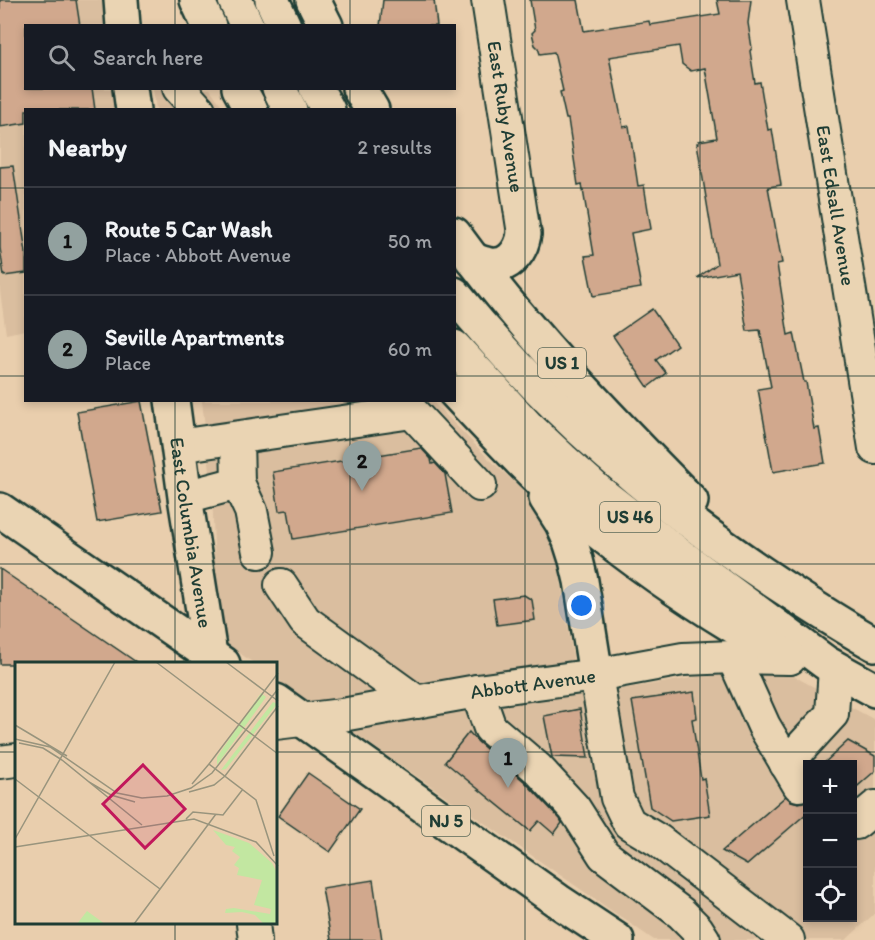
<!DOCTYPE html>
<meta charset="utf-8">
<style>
:root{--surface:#171b24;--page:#242831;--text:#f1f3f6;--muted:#9ea1a6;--line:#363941;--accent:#92a19f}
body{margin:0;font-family:Itim,sans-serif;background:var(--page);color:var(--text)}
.controls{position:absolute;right:18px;bottom:18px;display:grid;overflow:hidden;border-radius:0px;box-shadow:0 3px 9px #0003}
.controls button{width:54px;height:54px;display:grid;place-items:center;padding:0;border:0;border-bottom:2px solid var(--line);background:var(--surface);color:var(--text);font:30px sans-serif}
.you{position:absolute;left:582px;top:606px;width:21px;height:21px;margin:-15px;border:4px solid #fff;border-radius:50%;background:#1a73e8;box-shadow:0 0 0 9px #1a73e833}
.badge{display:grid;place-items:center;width:39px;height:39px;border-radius:50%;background:var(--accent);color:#111;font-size:20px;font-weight:700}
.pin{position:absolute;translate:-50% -50px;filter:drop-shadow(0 2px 3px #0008)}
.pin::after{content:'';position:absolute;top:32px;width:21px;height:18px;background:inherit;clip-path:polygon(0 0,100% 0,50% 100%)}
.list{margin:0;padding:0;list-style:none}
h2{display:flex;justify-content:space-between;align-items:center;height:78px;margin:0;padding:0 24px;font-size:26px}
h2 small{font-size:20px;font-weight:400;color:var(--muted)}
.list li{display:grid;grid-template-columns:39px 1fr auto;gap:18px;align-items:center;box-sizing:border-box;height:108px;padding:0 24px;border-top:2px solid var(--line)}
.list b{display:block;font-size:22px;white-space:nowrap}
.list p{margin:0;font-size:20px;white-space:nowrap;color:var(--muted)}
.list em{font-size:20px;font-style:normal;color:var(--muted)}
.icon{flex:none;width:33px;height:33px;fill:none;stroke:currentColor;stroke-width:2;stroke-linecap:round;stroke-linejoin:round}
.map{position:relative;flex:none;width:875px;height:940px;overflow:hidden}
.search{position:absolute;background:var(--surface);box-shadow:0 3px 9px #0003;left:24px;top:24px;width:432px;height:66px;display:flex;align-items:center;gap:15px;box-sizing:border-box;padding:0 21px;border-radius:0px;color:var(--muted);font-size:22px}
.panel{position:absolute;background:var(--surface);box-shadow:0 3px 9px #0003;left:24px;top:108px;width:432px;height:294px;border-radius:0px}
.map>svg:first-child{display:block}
</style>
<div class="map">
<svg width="875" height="940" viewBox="0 0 875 940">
<rect width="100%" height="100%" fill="#e9cead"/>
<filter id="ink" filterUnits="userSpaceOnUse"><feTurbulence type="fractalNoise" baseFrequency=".0167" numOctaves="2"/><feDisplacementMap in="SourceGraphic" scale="12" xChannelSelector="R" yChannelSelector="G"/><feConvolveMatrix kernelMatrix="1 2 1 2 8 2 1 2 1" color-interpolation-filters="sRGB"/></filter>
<g filter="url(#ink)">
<!-- built -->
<g fill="#dabe9f" fill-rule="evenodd">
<polygon points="0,0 121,0 123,25 26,26 26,88 130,89 133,109 26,110 25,330 6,334 0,291"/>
<polygon points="153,89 210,89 224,109 156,109"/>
<path d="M202,401H432L489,459L545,510L560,562V576L579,696L698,677L765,672L788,673L875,720V913L846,940H654L276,679V664H255L217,637L212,488ZM808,764H852V918H808Z"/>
</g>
<!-- building -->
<g fill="#d1a88d" stroke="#1f3d34" stroke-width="1.5">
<polygon points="0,0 76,0 80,26 26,26 26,88 92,88 95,110 26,110 26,123 0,127"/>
<polygon points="383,0 434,0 437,26 380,26"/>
<polygon points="530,0 578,0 584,31 649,21 650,25 720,14 717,0 751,0 748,23 752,48 750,51 755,83 760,82 768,130 772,129 781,185 768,187 782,263 777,264 788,335 794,333 804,382 806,382 814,429 819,428 825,463 773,472 758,389 771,387 760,330 747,331 737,271 697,278 717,264 697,143 699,143 699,141 717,138 705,68 691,71 682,64 679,46 609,57 623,127 629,126 638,186 644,185 651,229 631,233 641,288 593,296 585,256 594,255 582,184 578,185 568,119 566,119 560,92 563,91 554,52 540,54 538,48 535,45 532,33 535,30"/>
<polygon points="13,166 26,253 26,273 4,276 0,248 0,167"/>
<polygon points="652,309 677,345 656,360 666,373 648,387 613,336"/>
<polygon points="141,401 162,511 97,522 77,412"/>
<polygon points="421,448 431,459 432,464 435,463 445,474 452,513 293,539 288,510 279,511 273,472"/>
<polygon points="0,569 139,664 0,664"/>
<polygon points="524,595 532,600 535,620 497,625 493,599"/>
<polygon points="694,692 697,718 692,719 701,779 704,778 710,815 671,821 650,807 632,701"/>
<polygon points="580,709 588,758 552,757 544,716"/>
<polygon points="469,732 478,742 525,782 560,819 562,823 554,834 539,821 530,831 445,762"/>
<polygon points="848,741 875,756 875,771 852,791 852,765 822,765"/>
<polygon points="308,773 360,809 330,852 278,816"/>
<polygon points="786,796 791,801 799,803 807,801 807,813 747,865 722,851"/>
<polygon points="373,880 382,940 331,940 322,888"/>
</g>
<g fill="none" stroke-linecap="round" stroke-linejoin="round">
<!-- minor casing -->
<g stroke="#1f3d34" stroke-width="36">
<g id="minor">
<path id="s1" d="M488,0L524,234"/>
<path id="s2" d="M803,0L875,448"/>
<polyline points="179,88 199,110"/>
<polyline points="237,438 238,483 251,511 259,552"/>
<polyline points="178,446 412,412 480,485"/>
<polyline points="185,497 238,483"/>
<polyline points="281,585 305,621 417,702"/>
<polyline points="733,657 764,726 799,785"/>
<polyline points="596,675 617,798 629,823 659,841 788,940"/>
<polyline points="477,691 490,728 538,769 574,808 604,855 681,913 697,929 704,940"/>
<path id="s3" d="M276,723L342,715L477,691L596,675L683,659L733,657L790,658"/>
<polyline points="0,762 16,760"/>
<polyline points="786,764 832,714 835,668"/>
<polyline points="852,821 856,823 875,807"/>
<polyline points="253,924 255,940"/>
</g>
</g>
<!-- major casing -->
<g stroke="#1f3d34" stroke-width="38">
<g id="major">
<polyline points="121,0 123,26"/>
<polyline points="130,88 133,110"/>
<path id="s4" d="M172,400L185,497L210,654"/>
<polyline points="0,510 223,664"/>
<polyline points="276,701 558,901 617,940"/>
</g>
</g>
<!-- highway casing -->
<g stroke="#1f3d34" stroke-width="38">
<g id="highway">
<polyline points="197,0 209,26"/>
<polyline points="235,0 247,26"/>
<polyline points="272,0 284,26"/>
<polyline points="313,0 326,26"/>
<polyline points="239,88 251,110"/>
<polyline points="279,88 290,110"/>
<polyline points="316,88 328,110"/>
<polyline points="359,88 372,110"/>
<path d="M454,234C524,330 608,417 691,501"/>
<path d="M472,259C477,261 481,263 486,264C507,270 521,253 524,234"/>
<path d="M454,294C549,410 654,502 778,584C810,605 842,626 875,644"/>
<polyline points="454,347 527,426 562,459 599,492 677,553 826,663 875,690"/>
<path d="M454,391C498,438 542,485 591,526C636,563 684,596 733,626C752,637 771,647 789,657"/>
<polyline points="546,498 562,523 570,541 576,560 581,581 596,675"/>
</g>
</g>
<!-- minor -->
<use href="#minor" stroke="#ead4b3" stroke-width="32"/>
<!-- major -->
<use href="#major" stroke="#ead4b3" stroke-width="33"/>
<!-- highway -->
<use href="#highway" stroke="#ead4b3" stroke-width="33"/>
</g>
</g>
<!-- grid -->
<path fill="none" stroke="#1f3d34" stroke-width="1.5" stroke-opacity="0.55" d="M175,0V26M350,0V26M525,0V940M700,0V940M175,88V110M350,88V110M0,188H26M454,188H875M0,376H26M454,376H875M175,400V664M350,400V940M0,564H875M0,752H16M276,752H875M175,924V940"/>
<g text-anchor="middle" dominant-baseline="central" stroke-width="5" stroke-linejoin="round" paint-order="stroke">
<!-- shield labels -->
<g fill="#ead4b3" stroke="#5c6a5a" stroke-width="1.5">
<rect x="538" y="348" width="48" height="30" rx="4.5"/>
<rect x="600" y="502" width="60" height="30" rx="4.5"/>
<rect x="422" y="806" width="48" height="30" rx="4.5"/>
</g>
<g font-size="18" font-weight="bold" fill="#1f3d34">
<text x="562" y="363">US 1</text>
<text x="630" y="517">US 46</text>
<text x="446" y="821">NJ 5</text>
</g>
<!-- street labels -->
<g font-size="20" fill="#1f3d34" stroke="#ead4b3">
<text stroke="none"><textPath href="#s1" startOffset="118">East Ruby Avenue</textPath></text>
<text stroke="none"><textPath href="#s2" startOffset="208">East Edsall Avenue</textPath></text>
<text stroke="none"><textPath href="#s4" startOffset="134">East Columbia Avenue</textPath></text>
<text stroke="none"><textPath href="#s3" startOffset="260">Abbott Avenue</textPath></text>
</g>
</g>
<!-- overview -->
<g transform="translate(15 662)">
<rect width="262" height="262" fill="#e9cead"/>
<path d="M246,31L251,35L202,103V95ZM258,40L262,42L211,107L206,108ZM198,168L234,181L257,201L262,211V262H249L240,253L227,250L210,251L211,247L219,246L255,252L256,247L239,243L247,218L222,213L224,206L219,203L225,195L217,189L220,185L211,183ZM72,249L90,262H62Z" fill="#c2e7a1"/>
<path fill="none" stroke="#98947d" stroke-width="1.5" d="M141,0L263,92M211,0L263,39M0,63L52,94M0,77L35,85L102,131L127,136L152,134L176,126L197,111L263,27M4,81L28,86L47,98M47,98L127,163M210,114L263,44M0,117L145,227M74,120L96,133L120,140M177,122L194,102M174,130L199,123L210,114M171,157L178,150L208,153L228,127M0,177L100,0M0,185L179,157L241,180L263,204M259,194L241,138L194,102L263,11M119,262L201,152"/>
<path fill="#c2185b" fill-opacity="0.15" stroke="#c2185b" stroke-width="3" d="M128,103L170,147L130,186L88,142Z"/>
<rect width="262" height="262" fill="none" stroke="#1f3d34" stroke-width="3"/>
</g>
</svg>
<div class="controls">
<button>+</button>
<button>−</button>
<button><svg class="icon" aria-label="locate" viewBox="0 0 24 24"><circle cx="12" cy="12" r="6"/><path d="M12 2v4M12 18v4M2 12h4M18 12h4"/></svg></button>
</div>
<div class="you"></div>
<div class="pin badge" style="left:508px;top:788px">1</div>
<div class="pin badge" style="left:362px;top:491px">2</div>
<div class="search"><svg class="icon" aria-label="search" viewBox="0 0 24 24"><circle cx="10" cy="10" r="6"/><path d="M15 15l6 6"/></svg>Search here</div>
<section class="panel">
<h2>Nearby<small>2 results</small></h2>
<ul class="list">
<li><span class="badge">1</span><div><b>Route 5 Car Wash</b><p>Place · Abbott Avenue</p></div><em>50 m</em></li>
<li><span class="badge">2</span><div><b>Seville Apartments</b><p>Place</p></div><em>60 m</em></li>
</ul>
</section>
</div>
